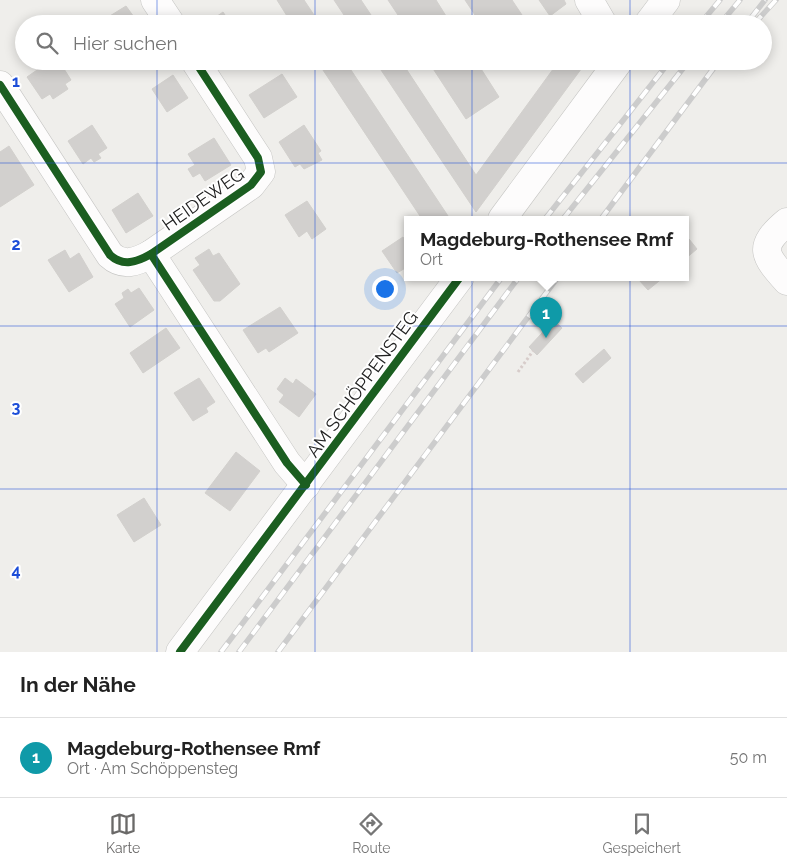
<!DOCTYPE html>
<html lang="de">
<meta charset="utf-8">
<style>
:root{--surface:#fff;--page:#f2f2f2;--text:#222;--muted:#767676;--line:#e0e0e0;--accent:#6a6968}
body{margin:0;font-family:Raleway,sans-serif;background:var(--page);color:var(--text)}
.you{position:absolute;left:384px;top:288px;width:18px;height:18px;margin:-12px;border:4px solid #fff;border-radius:50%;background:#1a73e8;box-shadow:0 0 0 8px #1a73e833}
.badge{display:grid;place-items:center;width:32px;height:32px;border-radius:50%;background:var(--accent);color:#fff;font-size:16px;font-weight:700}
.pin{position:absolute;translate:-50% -41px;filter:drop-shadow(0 1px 2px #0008)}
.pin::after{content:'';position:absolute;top:26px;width:18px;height:15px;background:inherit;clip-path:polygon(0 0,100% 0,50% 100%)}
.popup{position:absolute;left:404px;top:216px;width:285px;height:65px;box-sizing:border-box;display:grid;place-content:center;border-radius:0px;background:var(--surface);filter:drop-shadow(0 1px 4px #0005);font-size:16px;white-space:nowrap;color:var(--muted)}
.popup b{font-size:19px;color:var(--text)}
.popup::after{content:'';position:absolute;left:50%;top:100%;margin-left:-10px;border:10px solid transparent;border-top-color:var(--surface)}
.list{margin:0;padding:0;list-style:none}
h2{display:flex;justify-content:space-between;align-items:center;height:65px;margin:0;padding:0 20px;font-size:21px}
h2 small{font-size:16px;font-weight:400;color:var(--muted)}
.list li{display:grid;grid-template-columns:32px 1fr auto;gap:15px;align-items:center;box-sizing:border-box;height:80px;padding:0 20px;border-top:1px solid var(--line)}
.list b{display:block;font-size:19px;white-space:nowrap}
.list p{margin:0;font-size:16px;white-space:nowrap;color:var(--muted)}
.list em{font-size:16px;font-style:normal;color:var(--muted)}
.icon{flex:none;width:28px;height:28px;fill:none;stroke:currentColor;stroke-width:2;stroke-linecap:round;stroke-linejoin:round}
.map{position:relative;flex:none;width:787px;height:652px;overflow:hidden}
.search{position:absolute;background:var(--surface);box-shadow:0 2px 12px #0003;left:15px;right:15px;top:15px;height:55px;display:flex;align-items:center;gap:12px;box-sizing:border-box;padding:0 18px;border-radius:28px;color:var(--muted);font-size:19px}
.sheet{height:145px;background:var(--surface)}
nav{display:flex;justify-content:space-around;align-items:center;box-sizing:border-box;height:70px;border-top:1px solid var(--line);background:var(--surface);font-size:14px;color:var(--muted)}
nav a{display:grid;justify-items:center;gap:2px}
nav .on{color:var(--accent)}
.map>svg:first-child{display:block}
</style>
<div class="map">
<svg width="787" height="652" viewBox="0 0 787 652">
<rect width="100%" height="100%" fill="#efeeeb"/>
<!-- building -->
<g fill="#d2d0ce" stroke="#d2d0cd">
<polygon points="277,0 304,0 320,24 292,24"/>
<polygon points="334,0 361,0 377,24 350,24"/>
<polygon points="388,0 436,0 451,24 404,24"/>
<polygon points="465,0 512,0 528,24 481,24"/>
<polygon points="539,0 564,0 566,4 550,16"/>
<polygon points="126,6 139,24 108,24 105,19"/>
<polygon points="223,12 231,24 206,24"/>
<polygon points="50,61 59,61 71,80 65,84 68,89 53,99 50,94 42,99 27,77"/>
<polygon points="317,61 345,61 450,219 422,219"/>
<polygon points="375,61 401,61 476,175 559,61 587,61 476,212"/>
<polygon points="428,61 476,61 499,97 466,119"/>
<polygon points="282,74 297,97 264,118 249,95"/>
<polygon points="173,75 188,98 167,112 152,89"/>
<polygon points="92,125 107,148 98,154 101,158 94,162 91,158 83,164 68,141"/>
<polygon points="304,125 321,151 318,153 322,160 304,169 300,164 295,167 279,142"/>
<polygon points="214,138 231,165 205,181 200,173 193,177 188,169 195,165 188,154"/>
<polygon points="9,146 34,185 0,207 0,152"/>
<polygon points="138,193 153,216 126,233 112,210"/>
<polygon points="307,201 326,229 312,239 307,231 299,237 285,215"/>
<polygon points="403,237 407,244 407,267 397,273 382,251"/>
<polygon points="689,239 697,249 685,259 685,242"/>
<polygon points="209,249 213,256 219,253 240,284 220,301 214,301 193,270 200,265 195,258"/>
<polygon points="65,250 70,259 79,253 93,277 69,292 48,260"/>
<polygon points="644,277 664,277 648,290 639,280"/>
<polygon points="139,288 154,310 130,327 115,304 124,298 122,293 128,289 131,293"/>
<polygon points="280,307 298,333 269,352 266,348 258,353 243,330"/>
<polygon points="554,320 562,328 537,355 529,347"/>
<polygon points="166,328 180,348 143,373 130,353"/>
<polygon points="604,349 611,358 583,383 575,374"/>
<polygon points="199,378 215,402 206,408 208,412 193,421 174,393"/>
<polygon points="285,378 293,384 296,379 316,394 299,417 279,402 284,395 277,389"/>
<polygon points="236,452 260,471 230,511 205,493"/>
<polygon points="144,498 161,525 134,542 117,515"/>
</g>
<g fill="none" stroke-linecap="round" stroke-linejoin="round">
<!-- minor casing -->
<g stroke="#c5c5c3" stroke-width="29">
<g id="minor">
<polyline points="155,0 171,24"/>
<polyline points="589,0 603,24"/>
<polyline points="648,24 666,0"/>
<path d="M0,85L110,255C123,267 137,262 151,254L287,463L306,485"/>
<polyline points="502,219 619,61"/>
<path d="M787,222C757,247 764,255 787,281"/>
<polyline points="151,254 251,185 261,172 258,158 195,61"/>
<polyline points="180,652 460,277"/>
</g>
</g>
<!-- path -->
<polyline stroke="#d7ccca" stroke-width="3" stroke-dasharray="2.5 2.5" stroke-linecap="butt" points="518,372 533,351"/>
<!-- minor -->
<use href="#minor" stroke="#fdfcfc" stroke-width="28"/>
<!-- rail casing -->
<g stroke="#ccc" stroke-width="5.5">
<g id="rail">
<polyline points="751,18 765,0"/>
<polyline points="700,24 720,0"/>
<polyline points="720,24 740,0"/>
<polyline points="754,24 776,0"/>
<polyline points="545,219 670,61"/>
<polyline points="563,219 689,61"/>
<polyline points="601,219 719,61"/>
<polyline points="221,652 502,277"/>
<polyline points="239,652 519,277"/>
<polyline points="278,652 558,277"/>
</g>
</g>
<!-- rail -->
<use href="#rail" stroke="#fff" stroke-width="4" stroke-dasharray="11" stroke-linecap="butt"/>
<!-- cycleway casing -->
<g stroke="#fff" stroke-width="11">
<g id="cycleway">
<path d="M0,85L110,255C123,267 137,262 151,254L287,463L306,485"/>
<polyline points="151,254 251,185 261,172 258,158 195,61"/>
<polyline points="180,652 460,277"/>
</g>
</g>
<!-- cycleway -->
<use href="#cycleway" stroke="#1b5e20" stroke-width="8"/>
</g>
<!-- grid -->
<path fill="none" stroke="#1d4ed8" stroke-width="1" stroke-opacity="0.55" d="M157,0V24M315,0V24M472,0V24M630,0V24M157,61V652M315,61V652M472,61V652M630,61V652M0,163H787M0,326H787M0,489H787"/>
<g text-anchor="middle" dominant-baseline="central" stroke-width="4" stroke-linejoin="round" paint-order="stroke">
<!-- street labels -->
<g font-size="18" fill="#222" stroke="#fff">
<text transform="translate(203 199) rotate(-35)">HEIDEWEG</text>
<text transform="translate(362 384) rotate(-54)">AM SCHÖPPENSTEG</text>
</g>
</g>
<g font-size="16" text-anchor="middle" font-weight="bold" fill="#1d4ed8" stroke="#fff" stroke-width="4" stroke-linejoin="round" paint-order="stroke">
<text x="16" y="87">1</text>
<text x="16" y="250">2</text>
<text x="16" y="413">3</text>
<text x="16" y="576">4</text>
</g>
</svg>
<div class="you"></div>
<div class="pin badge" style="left:546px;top:338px;background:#0f9aa8">1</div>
<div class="popup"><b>Magdeburg-Rothensee Rmf</b>Ort</div>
<div class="search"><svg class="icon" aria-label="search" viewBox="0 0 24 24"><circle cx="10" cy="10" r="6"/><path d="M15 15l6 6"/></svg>Hier suchen</div>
</div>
<section class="sheet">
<h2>In der Nähe<small></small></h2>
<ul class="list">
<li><span class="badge" style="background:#0f9aa8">1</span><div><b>Magdeburg-Rothensee Rmf</b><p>Ort · Am Schöppensteg</p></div><em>50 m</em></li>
</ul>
</section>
<nav>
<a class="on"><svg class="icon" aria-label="map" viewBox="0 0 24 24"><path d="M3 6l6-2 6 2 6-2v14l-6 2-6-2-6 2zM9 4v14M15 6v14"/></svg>Karte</a>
<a><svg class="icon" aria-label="directions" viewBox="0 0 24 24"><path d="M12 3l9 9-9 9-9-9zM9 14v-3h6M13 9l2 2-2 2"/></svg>Route</a>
<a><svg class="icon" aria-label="saved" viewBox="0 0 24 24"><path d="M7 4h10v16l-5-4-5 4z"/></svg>Gespeichert</a>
</nav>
